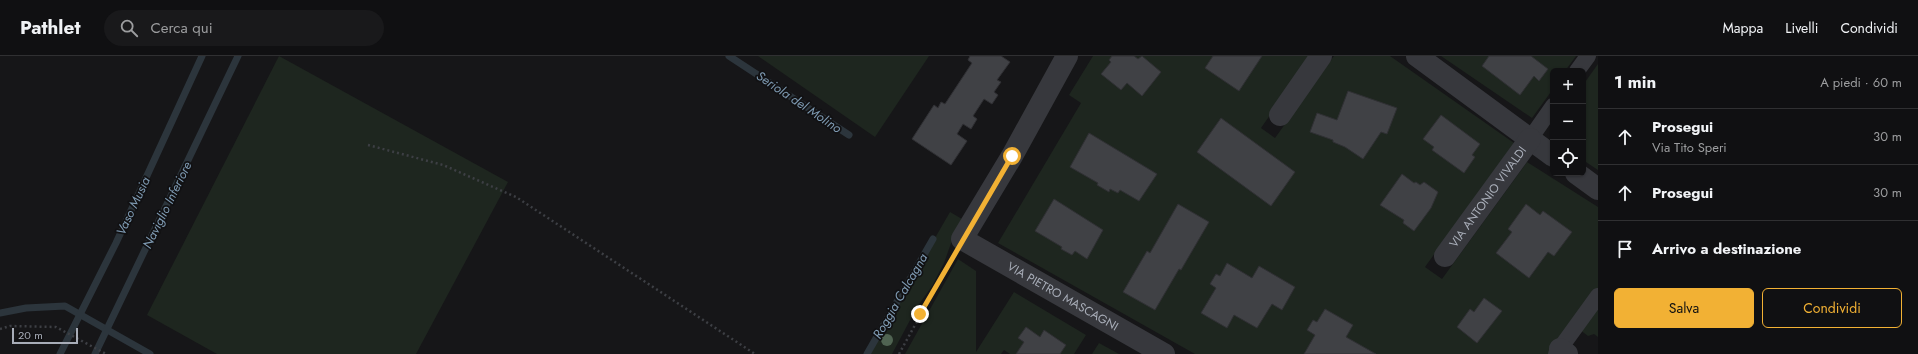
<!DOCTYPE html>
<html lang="it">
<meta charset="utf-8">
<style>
:root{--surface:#101012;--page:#19191b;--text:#f1f3f6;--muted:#9c9d9f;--line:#303032;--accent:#f2b134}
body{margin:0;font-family:Jost,sans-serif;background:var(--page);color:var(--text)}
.controls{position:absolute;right:12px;top:12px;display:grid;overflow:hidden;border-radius:6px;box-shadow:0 1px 3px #0004}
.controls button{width:36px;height:36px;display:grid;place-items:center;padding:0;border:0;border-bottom:1px solid var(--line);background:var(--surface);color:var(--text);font:20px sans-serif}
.scale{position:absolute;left:12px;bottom:10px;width:66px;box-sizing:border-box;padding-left:4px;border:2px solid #a8adb8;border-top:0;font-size:11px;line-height:14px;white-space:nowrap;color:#a8adb8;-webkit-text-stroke:3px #111113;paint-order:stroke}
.stop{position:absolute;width:12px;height:12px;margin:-9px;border:3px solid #f2b134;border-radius:50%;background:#fff}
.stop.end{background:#f2b134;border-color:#fff;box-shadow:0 1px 4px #0008}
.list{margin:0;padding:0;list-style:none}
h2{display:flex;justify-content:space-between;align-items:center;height:52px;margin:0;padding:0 16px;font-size:17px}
h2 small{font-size:13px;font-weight:400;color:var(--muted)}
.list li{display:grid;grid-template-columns:26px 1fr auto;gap:12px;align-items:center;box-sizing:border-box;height:56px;padding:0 16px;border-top:1px solid var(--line)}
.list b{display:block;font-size:15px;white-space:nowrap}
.list p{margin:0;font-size:13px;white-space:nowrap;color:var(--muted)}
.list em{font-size:13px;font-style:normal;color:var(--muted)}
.actions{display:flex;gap:8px;padding:12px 16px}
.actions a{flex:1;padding:9px 0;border:1px solid var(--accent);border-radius:6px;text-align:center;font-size:14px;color:var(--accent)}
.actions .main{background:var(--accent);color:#111}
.icon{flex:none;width:22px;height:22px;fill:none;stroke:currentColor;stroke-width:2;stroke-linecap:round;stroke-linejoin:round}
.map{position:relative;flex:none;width:1598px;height:298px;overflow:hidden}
header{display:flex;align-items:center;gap:24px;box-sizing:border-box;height:56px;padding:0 20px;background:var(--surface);border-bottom:1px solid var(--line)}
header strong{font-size:19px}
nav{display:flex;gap:22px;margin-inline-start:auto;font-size:14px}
.search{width:280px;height:36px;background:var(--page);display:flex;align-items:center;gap:10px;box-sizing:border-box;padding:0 14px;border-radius:22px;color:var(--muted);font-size:15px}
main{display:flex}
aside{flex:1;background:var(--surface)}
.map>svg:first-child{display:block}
</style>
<header>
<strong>Pathlet</strong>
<div class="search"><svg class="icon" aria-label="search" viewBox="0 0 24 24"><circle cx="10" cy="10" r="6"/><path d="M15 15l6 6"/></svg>Cerca qui</div>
<nav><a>Mappa</a><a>Livelli</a><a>Condividi</a></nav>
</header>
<main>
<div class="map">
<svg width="1598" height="298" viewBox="0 0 1598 298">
<rect width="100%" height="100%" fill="#161618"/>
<!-- green -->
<g fill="#1e261f" fill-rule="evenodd">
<polygon points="279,0 508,126 416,298 217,298 147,259"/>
<polygon points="758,0 929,0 875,81"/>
<path d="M1093,0H1311L1261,72L1275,82L1334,0H1390L1514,87L1425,211L1442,223L1527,106L1598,151V235L1553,298H1376L1313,264L1307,274L1315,279L1304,298H1195L998,187L1081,47L1069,39ZM1227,207L1252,222L1259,210L1295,231L1282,254L1272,248L1257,272L1234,259L1227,271L1202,257L1216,232L1210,228L1216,218L1220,220Z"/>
<polygon points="1441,0 1576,0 1565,15 1553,15 1553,33 1532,62"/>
<polygon points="1598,8 1598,114 1583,104 1583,29"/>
<polygon points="950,156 962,163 955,176 944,207 932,230 917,251 892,298 868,298"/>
<polygon points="958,203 976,215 976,296 1014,236 1086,279 1074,298 1060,298 1066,289 1044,274 1040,281 1019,282 1024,286 1016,298 1010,298 1004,294 1001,298 905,298"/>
<polygon points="1598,247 1598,281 1594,278 1588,280 1579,273"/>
<polygon points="1099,287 1119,298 1092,298"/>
</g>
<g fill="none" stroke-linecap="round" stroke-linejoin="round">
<!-- stream -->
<g stroke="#2c353c" stroke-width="7">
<polyline points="729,0 849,79"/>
<polyline points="0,257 26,252 65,250 150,298"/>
<polyline points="60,298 116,187 202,0"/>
<polyline points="95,298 238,0"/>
<polyline points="867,298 933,183"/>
</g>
</g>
<!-- building -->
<g fill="#404145" stroke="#303034">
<polygon points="970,0 1001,0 1010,6 997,24 1001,26 994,36 998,39 992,48 984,43 973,60 977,63 971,73 963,68 957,78 967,85 951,109 912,83 934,49 938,52 941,46 945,48 972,7 968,4"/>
<polygon points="1112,0 1134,0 1138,3 1142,0 1161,16 1142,40 1127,27 1121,34 1101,18 1111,6 1109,4"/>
<polygon points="1213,0 1262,0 1239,35 1205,12"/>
<polygon points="1489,0 1531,0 1548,13 1539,25 1534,20 1520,39 1482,10"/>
<polygon points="1348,35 1397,52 1387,78 1381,76 1363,103 1345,91 1333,86 1333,84 1310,76 1317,57 1337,64"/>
<polygon points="1441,59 1480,88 1472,99 1475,101 1464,117 1432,94 1434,91 1423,83"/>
<polygon points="1221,62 1295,116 1271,150 1197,96"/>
<polygon points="1089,77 1157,118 1139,145 1120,134 1118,137 1110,133 1109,136 1097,129 1098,127 1070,111"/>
<polygon points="1402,118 1414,127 1416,126 1420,129 1424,126 1438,136 1431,152 1414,175 1403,167 1404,164 1380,149"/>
<polygon points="1054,143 1103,174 1087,203 1075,195 1072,199 1061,193 1062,191 1035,175"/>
<polygon points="1178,148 1209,166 1181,214 1179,213 1155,254 1123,236 1147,195 1150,197"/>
<polygon points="1526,148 1540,159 1543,155 1572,176 1554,200 1548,196 1529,222 1496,197 1512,176 1508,173"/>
<polygon points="1227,207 1252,222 1259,210 1295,231 1282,254 1272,248 1257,272 1234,259 1227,272 1201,257 1216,232 1210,228 1216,218 1220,220"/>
<polygon points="1484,242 1502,255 1477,287 1457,271 1470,253 1474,256"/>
<polygon points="1325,253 1353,269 1346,281 1376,298 1304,298 1315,279 1307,274 1313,264 1317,266"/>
<polygon points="1026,271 1040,281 1044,274 1066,289 1060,298 1016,298 1024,286 1018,282"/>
</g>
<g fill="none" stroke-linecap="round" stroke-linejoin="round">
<!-- path -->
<g stroke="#3d3f44" stroke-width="2.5" stroke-dasharray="2 3" stroke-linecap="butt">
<polyline points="368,89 443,109 516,141 755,298"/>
<polyline points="0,273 10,270 56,271 106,298"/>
<polyline points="899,298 952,202"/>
</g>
<!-- pedestrian -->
<g stroke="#37383d" stroke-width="16">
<polyline points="1577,15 1588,0"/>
<polyline points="1530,83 1553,50"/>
<polyline points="1556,298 1598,240"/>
</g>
<!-- minor -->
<g stroke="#37383d" stroke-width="22">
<path id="s1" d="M1067,0L1012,100L962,183L1164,298"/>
<polyline points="1417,0 1553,100"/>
<polyline points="1280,59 1321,0"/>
<polyline points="1576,117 1598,133"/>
<path id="s2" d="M1445,200L1530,83"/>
<polyline points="1560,293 1567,298"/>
</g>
</g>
<!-- trees -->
<circle fill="#506452" cx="887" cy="284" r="6"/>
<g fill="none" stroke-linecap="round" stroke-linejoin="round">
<!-- route -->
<polyline stroke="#f2b134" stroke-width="5" points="920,258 1012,100"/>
</g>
<g text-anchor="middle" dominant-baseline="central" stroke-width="3.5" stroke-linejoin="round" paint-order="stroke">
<!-- street labels -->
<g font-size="12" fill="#a8adb8" stroke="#111113">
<text stroke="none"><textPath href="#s2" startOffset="73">VIA ANTONIO VIVALDI</textPath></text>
<text stroke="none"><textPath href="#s1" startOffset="327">VIA PIETRO MASCAGNI</textPath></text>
</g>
<!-- water labels -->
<g font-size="13" font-style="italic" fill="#7f9bb3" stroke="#111113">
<text transform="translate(799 46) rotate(34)">Seriola del Molino</text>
<text transform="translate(167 149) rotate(-64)">Naviglio Inferiore</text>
<text transform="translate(133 150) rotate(-65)">Vaso Musia</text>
<text transform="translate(900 240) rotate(-60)">Roggia Calcagna</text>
</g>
</g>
</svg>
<div class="controls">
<button>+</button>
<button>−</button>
<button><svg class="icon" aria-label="locate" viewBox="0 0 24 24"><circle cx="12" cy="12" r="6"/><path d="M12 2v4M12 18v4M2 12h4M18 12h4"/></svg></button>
</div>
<div class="scale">20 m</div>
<div class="stop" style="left:1012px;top:100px"></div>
<div class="stop end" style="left:920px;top:258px"></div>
</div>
<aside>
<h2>1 min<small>A piedi · 60 m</small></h2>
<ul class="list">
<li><svg class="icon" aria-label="ahead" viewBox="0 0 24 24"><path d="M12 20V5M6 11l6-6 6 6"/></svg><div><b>Prosegui</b><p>Via Tito Speri</p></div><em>30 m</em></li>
<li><svg class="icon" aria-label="ahead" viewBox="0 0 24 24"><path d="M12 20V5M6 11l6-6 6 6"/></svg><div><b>Prosegui</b></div><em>30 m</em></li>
<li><svg class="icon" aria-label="arrive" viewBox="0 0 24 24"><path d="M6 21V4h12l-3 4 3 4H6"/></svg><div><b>Arrivo a destinazione</b></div></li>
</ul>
<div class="actions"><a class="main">Salva</a><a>Condividi</a></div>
</aside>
</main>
